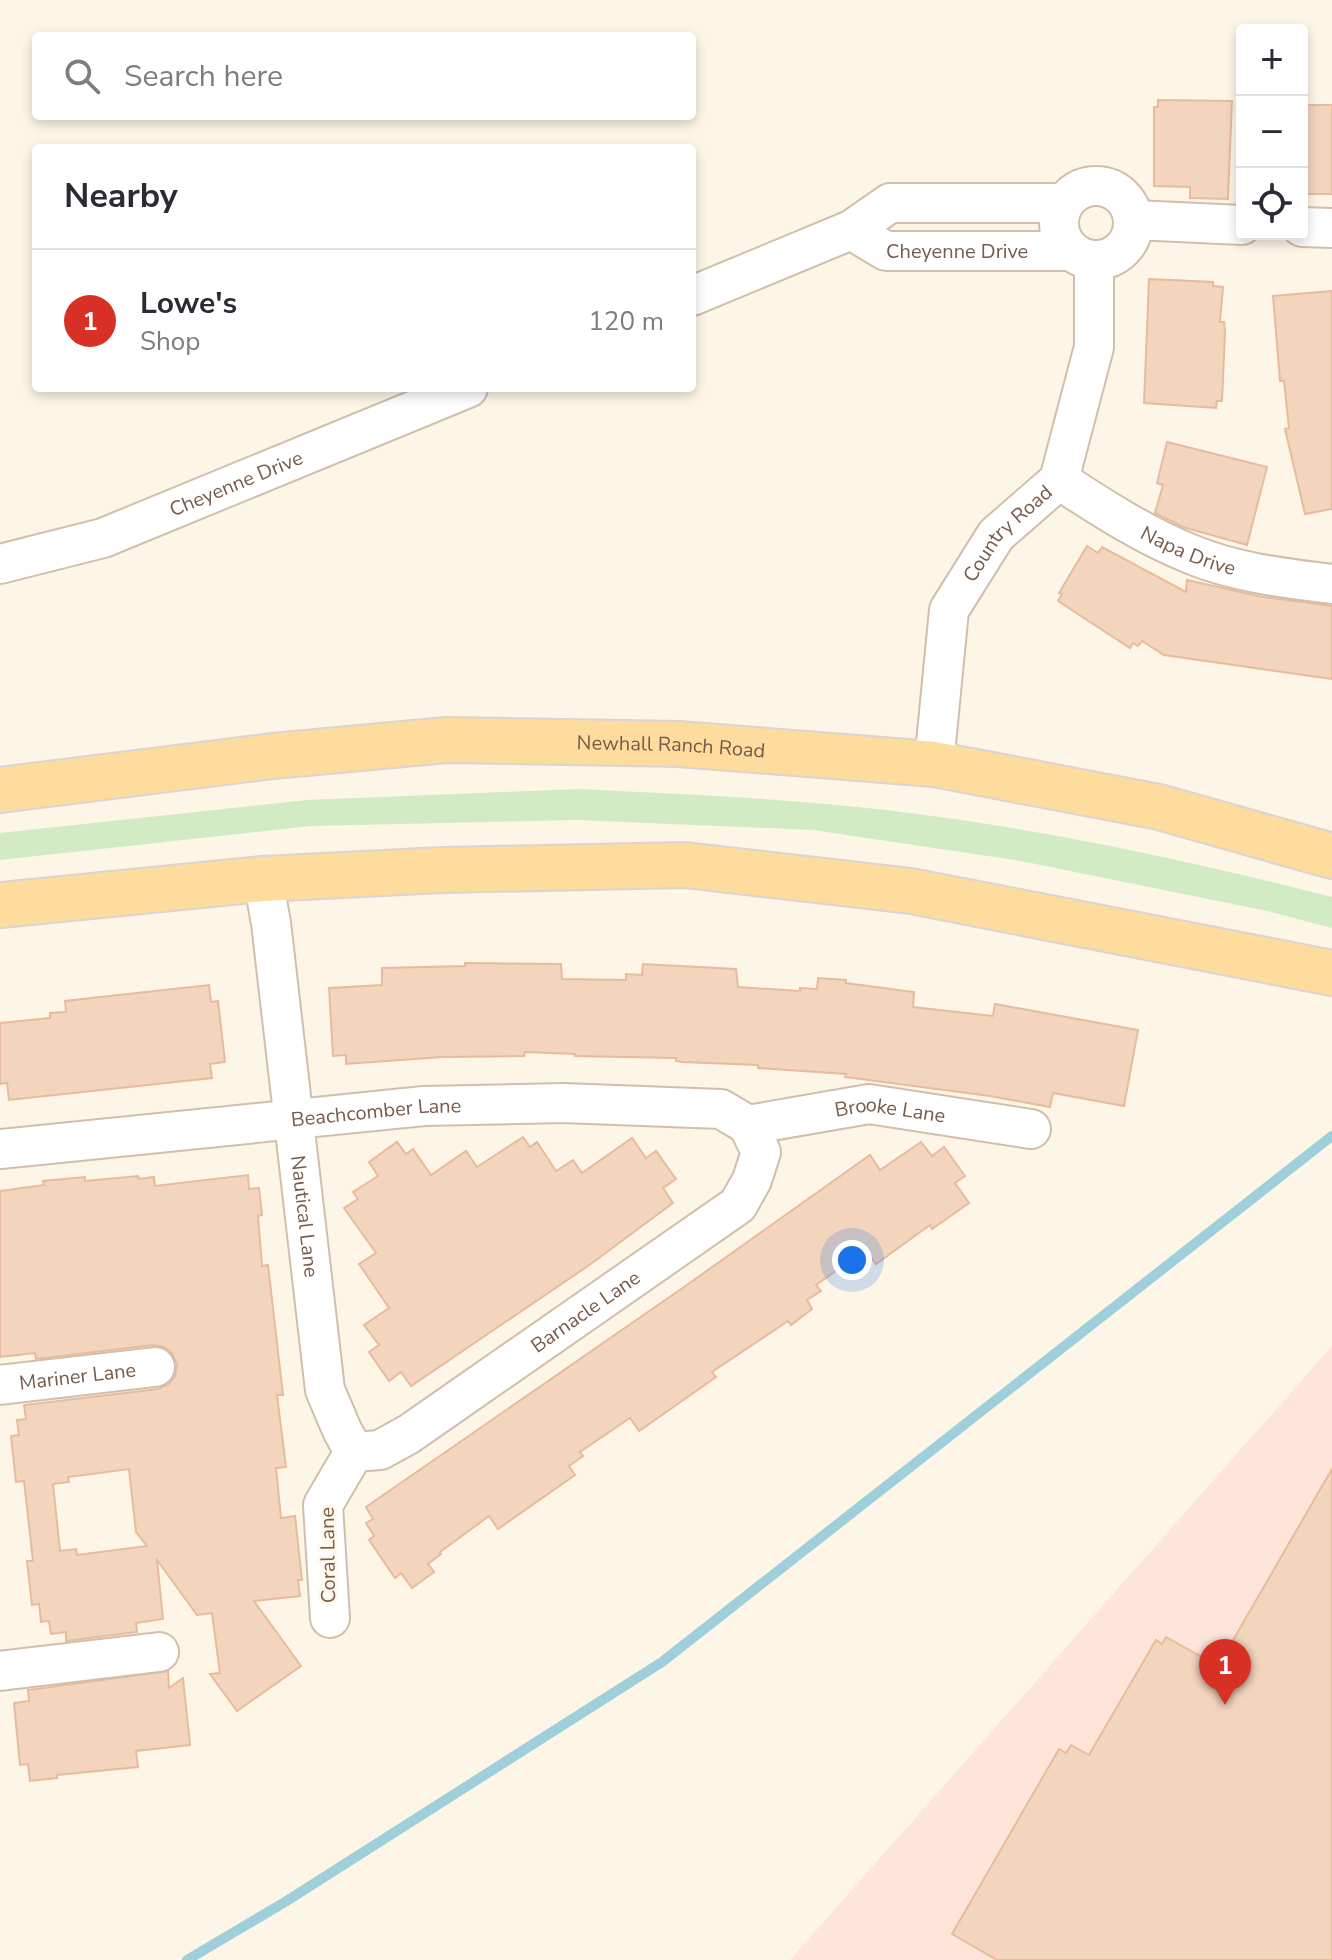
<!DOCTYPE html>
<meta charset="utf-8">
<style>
:root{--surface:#fff;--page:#f7f7f7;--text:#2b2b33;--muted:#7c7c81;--line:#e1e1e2;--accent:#d93025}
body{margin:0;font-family:"Nunito Sans",sans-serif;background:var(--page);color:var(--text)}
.controls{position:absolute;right:24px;top:24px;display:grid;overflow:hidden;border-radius:8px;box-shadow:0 4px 12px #0003}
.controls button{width:72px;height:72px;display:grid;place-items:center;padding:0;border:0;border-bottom:2px solid var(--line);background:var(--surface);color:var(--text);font:40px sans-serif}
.you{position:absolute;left:852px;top:1260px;width:28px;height:28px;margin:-20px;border:6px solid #fff;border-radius:50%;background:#1a73e8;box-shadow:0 0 0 12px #1a73e833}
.badge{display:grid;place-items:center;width:52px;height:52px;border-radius:50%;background:var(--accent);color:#fff;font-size:26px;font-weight:700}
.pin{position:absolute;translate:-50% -66px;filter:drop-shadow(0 2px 4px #0008)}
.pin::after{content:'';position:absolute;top:42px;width:28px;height:24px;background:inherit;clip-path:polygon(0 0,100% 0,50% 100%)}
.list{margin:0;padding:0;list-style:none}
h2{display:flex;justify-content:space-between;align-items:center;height:104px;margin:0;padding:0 32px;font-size:34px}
h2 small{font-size:26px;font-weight:400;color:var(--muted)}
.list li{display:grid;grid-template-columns:52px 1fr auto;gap:24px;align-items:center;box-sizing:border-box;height:144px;padding:0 32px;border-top:2px solid var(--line)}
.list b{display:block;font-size:30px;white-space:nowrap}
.list p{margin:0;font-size:26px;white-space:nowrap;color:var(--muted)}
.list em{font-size:26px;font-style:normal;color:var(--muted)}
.icon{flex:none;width:44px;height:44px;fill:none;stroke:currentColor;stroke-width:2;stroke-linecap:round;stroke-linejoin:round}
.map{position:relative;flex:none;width:1332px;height:1960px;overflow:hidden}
.search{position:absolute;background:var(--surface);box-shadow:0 4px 12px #0003;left:32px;top:32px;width:664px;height:88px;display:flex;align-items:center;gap:20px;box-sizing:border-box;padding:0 28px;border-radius:8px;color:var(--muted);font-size:30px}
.panel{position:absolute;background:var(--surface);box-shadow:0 4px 12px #0003;left:32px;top:144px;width:664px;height:248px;border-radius:8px}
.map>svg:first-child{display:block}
</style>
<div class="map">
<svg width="1332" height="1960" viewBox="0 0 1332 1960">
<rect width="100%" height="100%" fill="#fdf5e6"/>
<!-- commercial -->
<polygon fill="#fee5da" points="1332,1346 1332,1960 790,1960"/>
<!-- green -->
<path fill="#d3ebc4" d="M578,789C656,793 735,796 814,803C986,817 1165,854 1332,897V928L1267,911L1021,861L813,830L577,820L312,826L0,860V833L307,800Z"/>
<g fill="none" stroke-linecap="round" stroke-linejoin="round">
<!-- stream -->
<polyline stroke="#9fcfda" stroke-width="10" points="187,1960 285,1902 662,1662 1332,1136"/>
</g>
<!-- building -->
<g fill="#f3d4bd" stroke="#e7bb9d" stroke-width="2" fill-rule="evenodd">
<polygon points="1158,100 1232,101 1228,199 1190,198 1190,187 1154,186 1154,107 1158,107"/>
<rect x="1302" y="105" width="30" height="89"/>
<polygon points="1149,279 1213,282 1213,286 1223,287 1220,322 1224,322 1225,332 1222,401 1217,401 1216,408 1144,403"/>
<polygon points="1332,291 1332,509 1305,514 1285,429 1289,428 1284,381 1280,381 1273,296"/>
<polygon points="1167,442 1267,467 1247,545 1183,527 1155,513 1163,485 1157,483"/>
<polygon points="1087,546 1098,553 1102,547 1186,592 1187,580 1258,596 1332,606 1332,679 1164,655 1142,641 1138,646 1133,643 1130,648 1058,601 1062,594 1059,593"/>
<polygon points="465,963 561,964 562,979 626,980 626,974 642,975 643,964 736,969 738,987 800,991 800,988 817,989 818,978 846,980 846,983 914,992 913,1007 993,1016 995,1004 1138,1030 1124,1106 1053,1093 1050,1107 990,1096 845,1077 846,1074 758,1068 758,1065 682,1062 676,1061 676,1058 575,1056 575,1054 525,1052 524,1056 443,1057 346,1064 346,1055 333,1056 329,988 382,985 382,968 465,966"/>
<polygon points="209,985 211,1002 218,1001 225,1062 210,1064 212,1078 9,1100 7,1083 0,1084 0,1023 50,1018 50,1013 66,1012 65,1001"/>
<polygon points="523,1137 530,1147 537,1142 556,1171 573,1160 582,1173 632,1138 646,1158 656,1151 676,1179 663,1188 673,1203 588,1266 411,1386 401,1372 389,1381 369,1352 379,1345 364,1325 389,1308 359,1264 376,1253 344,1208 358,1199 353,1192 378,1176 369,1162 397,1142 406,1154 413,1149 431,1175 466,1151 477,1167"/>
<polygon points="921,1142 932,1156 944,1147 965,1176 955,1183 969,1203 932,1229 930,1225 876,1264 866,1250 816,1285 821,1291 807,1300 812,1309 791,1325 788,1321 712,1372 716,1377 639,1431 630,1418 580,1452 583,1456 569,1466 575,1475 498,1529 489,1516 440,1552 441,1554 428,1564 434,1572 412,1588 401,1573 395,1578 369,1540 374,1536 366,1523 373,1519 366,1507 684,1287 870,1155 880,1170"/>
<path d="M248,1175L249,1189L259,1188L262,1215L258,1216L262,1266L268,1265L283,1395H277L286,1467L276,1468L281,1518L295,1516L302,1580H298L300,1596L254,1601L301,1666L237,1711L210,1674L220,1673L212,1613L197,1615L157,1560L163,1619L136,1623L137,1632L66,1641V1632L51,1634L49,1621L41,1622L39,1604L32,1605L27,1561H33L24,1481L16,1482L11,1436L19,1435L17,1420L26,1419L24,1405L158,1389L169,1384L175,1376L177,1365L172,1353L164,1347L153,1345L36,1359L35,1353L0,1357V1191L44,1185L43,1181L85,1177V1181L138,1176L139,1179L154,1177L155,1186ZM129,1469L136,1532L147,1546L77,1555L76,1549L60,1551L53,1484L69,1482L68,1477Z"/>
<polygon points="1332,1469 1332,1960 997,1960 952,1934 1059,1749 1066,1753 1071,1745 1089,1755 1156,1640 1162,1644 1166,1637 1218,1666"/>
<polygon points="168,1671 169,1688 183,1678 190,1745 136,1751 138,1767 57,1775 57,1778 30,1781 28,1764 20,1765 14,1703 29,1701 28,1690"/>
</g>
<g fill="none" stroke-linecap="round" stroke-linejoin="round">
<!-- minor casing -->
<g stroke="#d1bfae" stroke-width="42">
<g id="minor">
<circle cx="1096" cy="223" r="37"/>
<polyline points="1134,220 1242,225"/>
<polyline points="1302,227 1332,228"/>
<path id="s1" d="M851,230L886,251H1071"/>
<polyline points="692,296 851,230 890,203 1064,203"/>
<path id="s2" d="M1059,480C1102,508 1145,536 1193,555C1237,573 1286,578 1332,584"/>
<path id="s3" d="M0,564L103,538L468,388"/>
<path id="s4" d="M934,764L949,610L996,535L1059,480L1094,347V261"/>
<path id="s5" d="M263,879L271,923L325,1390L342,1430L354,1452"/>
<path id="s6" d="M748,1125L869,1104L1031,1129"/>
<path id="s7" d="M0,1149L424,1106L563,1103L721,1109L748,1125"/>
<path id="s8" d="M0,1385L155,1367"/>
<path id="s9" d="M354,1452L380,1450L409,1434L738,1205L752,1180L761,1152L748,1125"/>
<polyline points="330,1618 323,1505 354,1452"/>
<polyline points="0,1671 159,1652"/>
</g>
</g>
<!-- primary casing -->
<g stroke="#dcd4d0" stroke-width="48">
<g id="primary">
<path id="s10" d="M0,790L273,756L447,740L679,744L934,764L1159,807L1332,856"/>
<polyline points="0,905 263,879 443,870 685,865 911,891 1332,973"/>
</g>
</g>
<!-- minor -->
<use href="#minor" stroke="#fff" stroke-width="38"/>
<!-- primary -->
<use href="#primary" stroke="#fddc9d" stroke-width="44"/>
</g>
<g text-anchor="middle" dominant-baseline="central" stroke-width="7" stroke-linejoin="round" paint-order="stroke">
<!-- street labels -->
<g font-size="20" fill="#775b4a" stroke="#fff8ed">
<text stroke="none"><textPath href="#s1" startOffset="112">Cheyenne Drive</textPath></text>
<text stroke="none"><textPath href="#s3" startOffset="250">Cheyenne Drive</textPath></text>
<text stroke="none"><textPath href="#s4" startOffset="252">Country Road</textPath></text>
<text stroke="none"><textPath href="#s2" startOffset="148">Napa Drive</textPath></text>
<text stroke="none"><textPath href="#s10" startOffset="674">Newhall Ranch Road</textPath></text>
<text stroke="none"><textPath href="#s7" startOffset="378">Beachcomber Lane</textPath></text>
<text stroke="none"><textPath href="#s6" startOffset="144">Brooke Lane</textPath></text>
<text stroke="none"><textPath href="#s5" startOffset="340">Nautical Lane</textPath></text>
<text stroke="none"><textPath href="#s9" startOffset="274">Barnacle Lane</textPath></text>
<text stroke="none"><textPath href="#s8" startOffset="78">Mariner Lane</textPath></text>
<text transform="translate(328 1555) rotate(-91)">Coral Lane</text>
</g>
</g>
</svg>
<div class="controls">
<button>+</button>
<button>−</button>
<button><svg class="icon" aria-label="locate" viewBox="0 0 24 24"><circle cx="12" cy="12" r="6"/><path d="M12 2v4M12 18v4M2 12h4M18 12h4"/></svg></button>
</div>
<div class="you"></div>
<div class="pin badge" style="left:1225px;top:1705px">1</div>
<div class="search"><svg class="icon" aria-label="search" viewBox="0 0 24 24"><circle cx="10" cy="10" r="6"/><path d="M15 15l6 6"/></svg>Search here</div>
<section class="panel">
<h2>Nearby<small></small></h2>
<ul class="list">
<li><span class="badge">1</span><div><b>Lowe's</b><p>Shop</p></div><em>120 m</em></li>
</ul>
</section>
</div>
